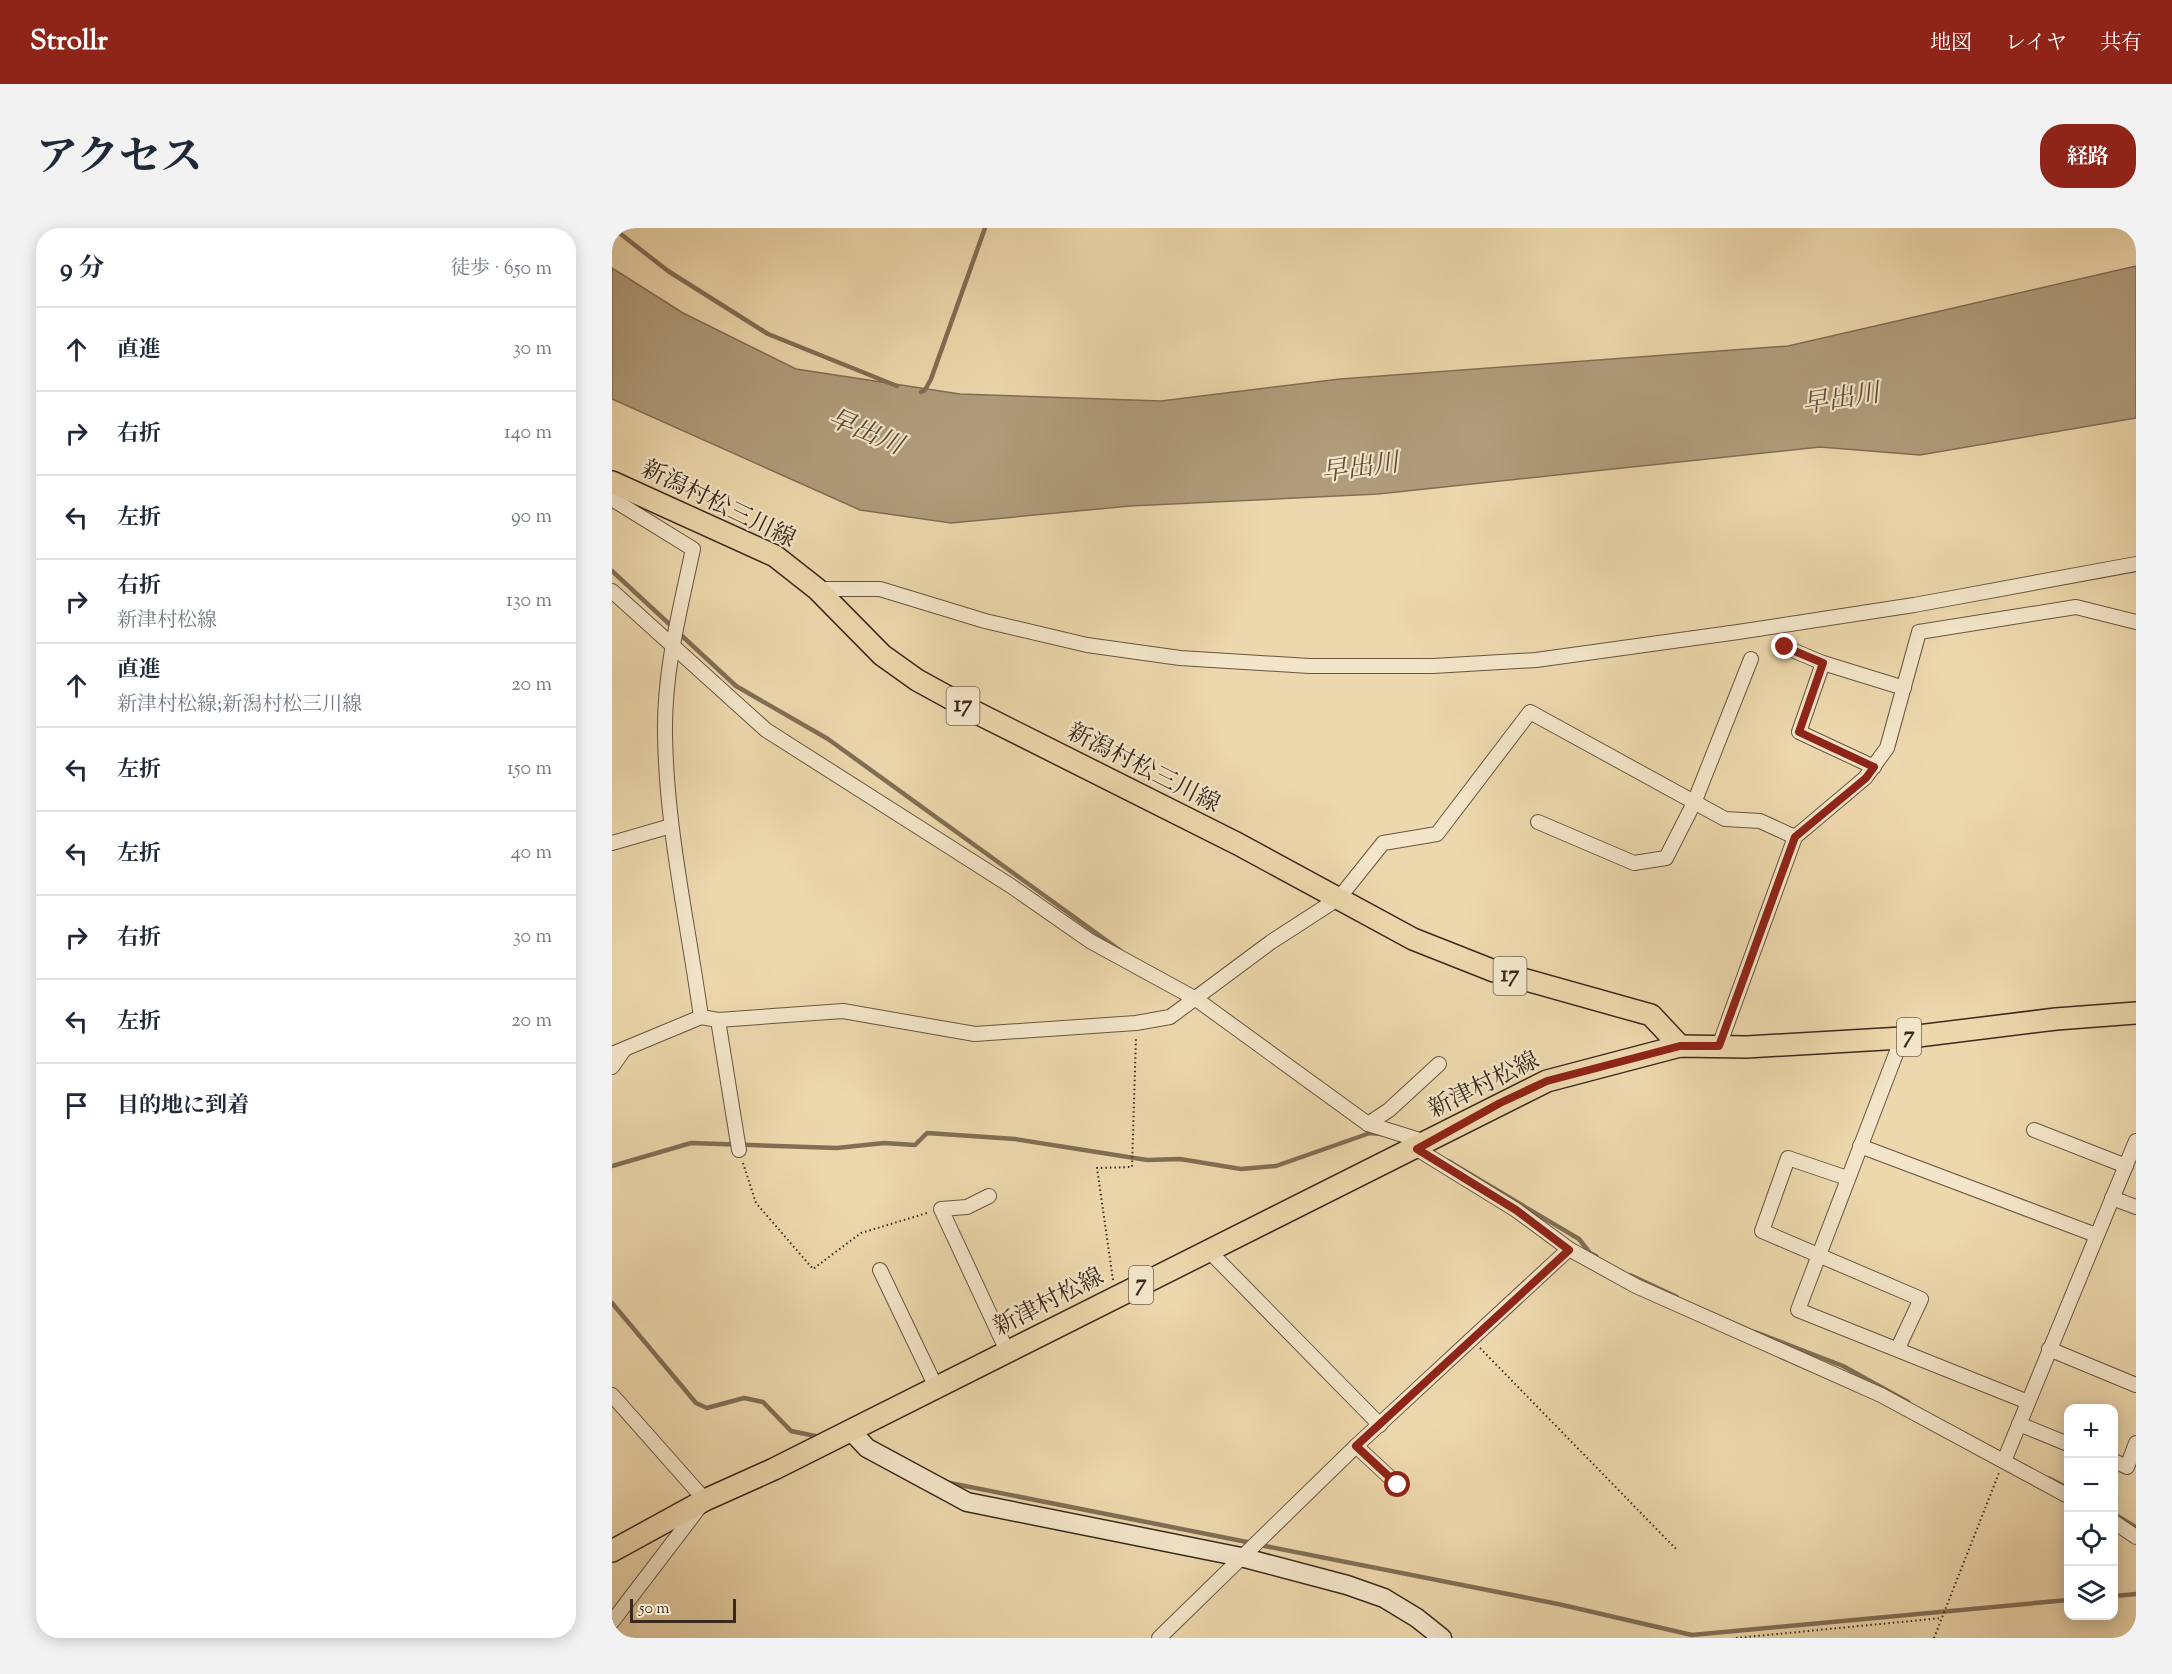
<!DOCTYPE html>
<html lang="ja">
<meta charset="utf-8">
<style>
:root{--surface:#fff;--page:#f2f2f3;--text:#1f2937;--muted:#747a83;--line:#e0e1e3;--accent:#8f2418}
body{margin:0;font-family:"Sorts Mill Goudy","Noto Serif JP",serif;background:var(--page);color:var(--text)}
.controls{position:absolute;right:18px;bottom:18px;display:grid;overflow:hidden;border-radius:12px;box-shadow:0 3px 15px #0003}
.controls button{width:54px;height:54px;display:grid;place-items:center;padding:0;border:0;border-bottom:2px solid var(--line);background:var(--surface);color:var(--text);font:30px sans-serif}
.scale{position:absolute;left:18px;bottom:15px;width:106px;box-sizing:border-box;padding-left:6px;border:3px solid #3a2a1d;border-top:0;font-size:16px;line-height:21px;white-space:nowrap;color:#3a2a1d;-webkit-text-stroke:4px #f3e5c9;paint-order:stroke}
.stop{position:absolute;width:18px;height:18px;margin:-14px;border:4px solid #8f2418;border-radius:50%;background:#fff}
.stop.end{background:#8f2418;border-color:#fff;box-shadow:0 2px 6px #0008}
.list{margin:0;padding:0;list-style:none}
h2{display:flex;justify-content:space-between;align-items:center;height:78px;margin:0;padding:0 24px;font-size:26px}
h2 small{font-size:20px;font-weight:400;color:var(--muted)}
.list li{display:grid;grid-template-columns:39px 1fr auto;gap:18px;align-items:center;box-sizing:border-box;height:84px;padding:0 24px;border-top:2px solid var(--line)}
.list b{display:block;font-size:22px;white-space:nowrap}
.list p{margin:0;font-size:20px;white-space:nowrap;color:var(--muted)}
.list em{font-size:20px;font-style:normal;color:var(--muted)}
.icon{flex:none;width:33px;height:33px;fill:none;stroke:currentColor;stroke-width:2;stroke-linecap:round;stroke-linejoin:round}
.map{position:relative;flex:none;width:1524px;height:1410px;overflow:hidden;border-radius:24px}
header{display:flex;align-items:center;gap:36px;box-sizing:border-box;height:84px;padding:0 30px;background:var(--accent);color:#fff}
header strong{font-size:28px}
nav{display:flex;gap:33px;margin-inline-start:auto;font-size:21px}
.intro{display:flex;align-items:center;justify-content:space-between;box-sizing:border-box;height:144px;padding:0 36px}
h1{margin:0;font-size:42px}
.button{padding:15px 27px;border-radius:24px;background:var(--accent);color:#fff;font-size:21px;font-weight:700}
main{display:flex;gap:36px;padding:0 36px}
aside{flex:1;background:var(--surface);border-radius:24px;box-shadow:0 3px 15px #0003}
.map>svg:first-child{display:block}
</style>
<header>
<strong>Strollr</strong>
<nav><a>地図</a><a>レイヤ</a><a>共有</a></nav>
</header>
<div class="intro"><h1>アクセス</h1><a class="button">経路</a></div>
<main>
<aside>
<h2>9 分<small>徒歩 · 650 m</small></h2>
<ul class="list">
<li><svg class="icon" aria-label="ahead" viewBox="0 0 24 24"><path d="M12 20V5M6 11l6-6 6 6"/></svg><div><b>直進</b></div><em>30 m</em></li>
<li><svg class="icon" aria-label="right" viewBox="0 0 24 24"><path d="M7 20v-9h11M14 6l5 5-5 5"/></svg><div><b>右折</b></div><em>140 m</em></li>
<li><svg class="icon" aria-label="left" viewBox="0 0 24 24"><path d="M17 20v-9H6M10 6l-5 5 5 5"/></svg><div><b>左折</b></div><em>90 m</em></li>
<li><svg class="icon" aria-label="right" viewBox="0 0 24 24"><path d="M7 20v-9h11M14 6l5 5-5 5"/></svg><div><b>右折</b><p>新津村松線</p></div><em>130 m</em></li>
<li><svg class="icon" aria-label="ahead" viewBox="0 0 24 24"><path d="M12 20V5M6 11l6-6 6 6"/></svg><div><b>直進</b><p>新津村松線;新潟村松三川線</p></div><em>20 m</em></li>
<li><svg class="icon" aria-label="left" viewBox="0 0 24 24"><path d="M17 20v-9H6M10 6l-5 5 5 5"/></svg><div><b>左折</b></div><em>150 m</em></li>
<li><svg class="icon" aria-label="left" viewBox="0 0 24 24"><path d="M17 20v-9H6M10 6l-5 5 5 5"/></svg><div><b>左折</b></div><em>40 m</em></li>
<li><svg class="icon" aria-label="right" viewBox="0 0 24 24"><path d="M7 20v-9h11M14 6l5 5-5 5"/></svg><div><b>右折</b></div><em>30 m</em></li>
<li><svg class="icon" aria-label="left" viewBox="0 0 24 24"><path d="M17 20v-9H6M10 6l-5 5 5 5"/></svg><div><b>左折</b></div><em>20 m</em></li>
<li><svg class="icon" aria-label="arrive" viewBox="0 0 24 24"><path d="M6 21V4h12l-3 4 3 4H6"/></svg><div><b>目的地に到着</b></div></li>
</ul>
</aside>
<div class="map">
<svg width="1524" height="1410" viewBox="0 0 1524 1410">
<rect width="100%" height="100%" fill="#edd7ac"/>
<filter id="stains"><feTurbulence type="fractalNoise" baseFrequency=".00333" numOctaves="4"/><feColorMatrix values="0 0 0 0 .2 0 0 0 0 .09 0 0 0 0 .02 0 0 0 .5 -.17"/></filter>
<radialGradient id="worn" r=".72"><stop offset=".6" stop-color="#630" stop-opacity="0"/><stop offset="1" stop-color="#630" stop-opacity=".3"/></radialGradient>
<!-- water -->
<polygon fill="#b09c7b" stroke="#816e55" stroke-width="1.5" points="1524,38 1524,190 1308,227 1208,219 766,266 518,278 339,295 248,282 0,171 0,40 71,85 184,141 348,166 549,173 728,151 1176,118"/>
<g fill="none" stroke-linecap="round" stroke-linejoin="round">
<!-- stream -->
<g stroke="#816e55" stroke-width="4.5">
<polyline points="1,0 56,43 156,106 285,158"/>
<polyline points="309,164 313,162 319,151 373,0"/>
<polyline points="0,343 124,458 216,511 509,723"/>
<polyline points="836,933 967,1011 978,1025 984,1028"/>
<polyline points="0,938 79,915 225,920 272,915 303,917 315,905 403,911 535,932 568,931 629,941 664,938 758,905 769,906"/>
<polyline points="1018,1047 1065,1069"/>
<polyline points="0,1075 84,1175 95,1180 132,1170 151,1174 179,1203 208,1209"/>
<polyline points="1143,1104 1231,1138 1296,1174"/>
<polyline points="1436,1250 1456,1260"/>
<polyline points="333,1254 640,1315"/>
<polyline points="1502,1286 1524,1299"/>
<polyline points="648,1317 946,1376 1080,1407 1456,1372"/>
<polyline points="1502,1368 1524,1366"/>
</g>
<!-- street casing -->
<g stroke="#675541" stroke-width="16">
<g id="street">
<path d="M0,271L81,321C68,382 52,442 53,505C54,600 76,695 89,789"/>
<polyline points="205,361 268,361 373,393 475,417 568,430 697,438 821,438 924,432 1126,404 1302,377 1524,336"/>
<polyline points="0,363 154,502 399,658 478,713 584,771 756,896 814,914"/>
<polyline points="1173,419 1211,435 1292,460"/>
<polyline points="1211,435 1187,504 1262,539"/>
<polyline points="926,594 1022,635 1054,630 1082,575 1139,431"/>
<polyline points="0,615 59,598"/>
<polyline points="106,792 127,922"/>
<polyline points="1290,810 1186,1082 1416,1174"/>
<polyline points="1107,818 1183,609 1253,550 1275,520 1307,404 1464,379 1524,394"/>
<polyline points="0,826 89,789 106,792 231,783 363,806 524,795 558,789 659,714 727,670 771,615 825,606 918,484 1113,591 1148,593 1183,609"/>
<polyline points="0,839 12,822"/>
<polyline points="756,896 777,882 827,836"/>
<polyline points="1422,902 1514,938"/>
<polyline points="1248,918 1484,1007"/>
<polyline points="805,921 904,982 957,1021 1024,1058 1269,1167 1456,1268"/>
<polyline points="1235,950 1176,930 1150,1003 1309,1071 1286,1120"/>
<polyline points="377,968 355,979 329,981 396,1125"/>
<polyline points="1500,970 1524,979"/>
<polyline points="598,1024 768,1197"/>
<polyline points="268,1042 324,1159"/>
<polyline points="1437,1121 1524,1157"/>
<polyline points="0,1167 93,1272 0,1394"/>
<polyline points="1407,1196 1456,1216"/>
<polyline points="744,1218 786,1257"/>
<polyline points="1392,1233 1524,913"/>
<polyline points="1502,1233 1515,1239 1524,1215"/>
<polyline points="1502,1294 1524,1309"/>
<polyline points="547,1410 744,1218 957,1021"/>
</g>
</g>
<!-- secondary casing -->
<g stroke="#3a2a1d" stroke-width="21">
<polyline id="secondary" points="238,1202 255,1220 355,1274 629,1329 735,1357 772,1370 805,1390 830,1410"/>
</g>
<!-- primary casing -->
<g stroke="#3a2a1d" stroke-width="24">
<g id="primary">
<polyline points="0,254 163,328 205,361 270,427 305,452 367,486 626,616 801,711 882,743 1039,787 1068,818"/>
<polyline points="0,1323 93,1272 162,1241 935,853 1068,818 1135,819 1290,810 1444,791 1524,785"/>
</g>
</g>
<!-- path -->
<g stroke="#3a2a1d" stroke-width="2" stroke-dasharray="1.5 3" stroke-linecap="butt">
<polyline points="131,935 144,975 201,1041 249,1005 315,985"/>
<polyline points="501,1052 485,940 520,939 524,809"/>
<polyline points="868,1120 1065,1322"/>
<polyline points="1124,1410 1330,1390"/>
<polyline points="1322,1410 1387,1245"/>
</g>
<!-- street -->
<use href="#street" stroke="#f3e5c9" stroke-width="14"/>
<!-- secondary -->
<use href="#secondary" stroke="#f3e5c9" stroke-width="18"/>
<!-- primary -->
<use href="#primary" stroke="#edd7ac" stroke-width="21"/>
</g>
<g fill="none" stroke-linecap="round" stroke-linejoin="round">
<!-- route -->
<polyline stroke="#8f2418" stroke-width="8" points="786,1257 744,1218 957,1022 904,982 805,921 888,875 935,853 1068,818 1107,818 1183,609 1254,550 1262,539 1187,504 1211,435 1173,419"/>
</g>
<g text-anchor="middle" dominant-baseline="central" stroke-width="4.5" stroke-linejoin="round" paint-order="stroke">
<!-- shield labels -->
<g fill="#f3e5c9" stroke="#726251" stroke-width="1.5">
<rect x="334.5" y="459" width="33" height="38" rx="4.5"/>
<rect x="881.5" y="729" width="33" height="38" rx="4.5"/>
<rect x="1285" y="790" width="24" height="38" rx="4.5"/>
<rect x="517" y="1038" width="24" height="38" rx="4.5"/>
</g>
<g font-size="22" font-weight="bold" fill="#3a2a1d">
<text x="351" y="478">17</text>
<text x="898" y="748">17</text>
<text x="1297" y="809">7</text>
<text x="529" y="1057">7</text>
</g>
<!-- street labels -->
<g font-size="24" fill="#3a2a1d" stroke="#f3e5c9">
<text transform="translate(106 277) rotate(26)">新潟村松三川線</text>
<text transform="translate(531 541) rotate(27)">新潟村松三川線</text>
<text transform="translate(872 858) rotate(-26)">新津村松線</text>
<text transform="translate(437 1075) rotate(-27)">新津村松線</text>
</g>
<!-- water labels -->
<g font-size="26" font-style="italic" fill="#5d4c39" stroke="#f3e5c9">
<text transform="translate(1229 172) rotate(-9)">早出川</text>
<text transform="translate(253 205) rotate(23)">早出川</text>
<text transform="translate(748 241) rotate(-8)">早出川</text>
</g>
</g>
<rect width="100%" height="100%" filter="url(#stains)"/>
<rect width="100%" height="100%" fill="url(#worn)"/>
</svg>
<div class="controls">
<button>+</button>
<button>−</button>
<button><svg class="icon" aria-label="locate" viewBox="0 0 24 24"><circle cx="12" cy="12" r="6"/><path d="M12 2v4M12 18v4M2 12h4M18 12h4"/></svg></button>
<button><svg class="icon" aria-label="layers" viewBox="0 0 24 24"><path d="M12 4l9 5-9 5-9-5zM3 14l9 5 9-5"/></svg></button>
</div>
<div class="scale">50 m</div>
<div class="stop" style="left:786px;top:1257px"></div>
<div class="stop end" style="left:1173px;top:419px"></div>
</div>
</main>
